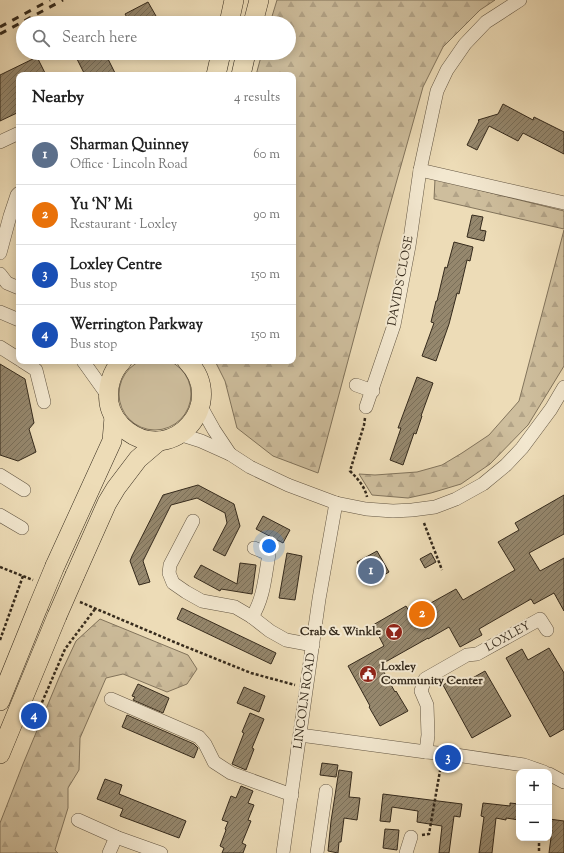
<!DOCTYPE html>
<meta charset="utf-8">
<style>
:root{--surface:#fff;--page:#f6f6f6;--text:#222;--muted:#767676;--line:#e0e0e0;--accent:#111827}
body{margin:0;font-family:"Sorts Mill Goudy",serif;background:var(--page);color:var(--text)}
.controls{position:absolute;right:12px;bottom:12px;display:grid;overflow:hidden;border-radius:8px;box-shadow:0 2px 10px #0003}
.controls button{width:36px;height:36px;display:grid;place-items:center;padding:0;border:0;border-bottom:1px solid var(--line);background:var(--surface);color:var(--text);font:20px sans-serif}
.you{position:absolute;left:269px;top:546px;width:14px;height:14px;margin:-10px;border:3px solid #fff;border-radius:50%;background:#1a73e8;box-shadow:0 0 0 6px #1a73e833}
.badge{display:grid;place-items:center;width:26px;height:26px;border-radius:50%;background:var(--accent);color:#fff;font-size:13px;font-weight:700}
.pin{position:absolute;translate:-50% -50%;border:2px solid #fff;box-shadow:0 1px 4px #0006}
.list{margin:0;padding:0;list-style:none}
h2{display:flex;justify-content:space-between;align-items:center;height:52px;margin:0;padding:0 16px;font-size:17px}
h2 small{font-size:13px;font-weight:400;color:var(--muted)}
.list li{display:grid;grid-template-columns:26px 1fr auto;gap:12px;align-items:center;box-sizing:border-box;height:60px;padding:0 16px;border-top:1px solid var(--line)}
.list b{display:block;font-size:15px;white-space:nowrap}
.list p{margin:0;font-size:13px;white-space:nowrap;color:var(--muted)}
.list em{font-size:13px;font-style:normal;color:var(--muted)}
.icon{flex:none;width:22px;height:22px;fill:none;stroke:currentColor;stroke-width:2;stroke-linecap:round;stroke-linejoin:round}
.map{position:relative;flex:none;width:564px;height:853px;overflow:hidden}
.search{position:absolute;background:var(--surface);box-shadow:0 2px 10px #0003;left:16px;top:16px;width:280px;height:44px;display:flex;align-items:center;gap:10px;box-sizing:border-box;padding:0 14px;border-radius:22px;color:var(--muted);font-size:15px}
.panel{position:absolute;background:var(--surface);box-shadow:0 2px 10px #0003;left:16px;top:72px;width:280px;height:292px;border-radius:8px}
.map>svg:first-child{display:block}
</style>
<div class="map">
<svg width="564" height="853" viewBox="0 0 564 853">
<defs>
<pattern id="forest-firs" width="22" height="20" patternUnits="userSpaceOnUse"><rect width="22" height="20" fill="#cebe9d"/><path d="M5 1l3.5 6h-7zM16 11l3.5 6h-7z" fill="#b2a387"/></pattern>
<pattern id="building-hatch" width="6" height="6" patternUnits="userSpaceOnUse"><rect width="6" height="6" fill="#95876d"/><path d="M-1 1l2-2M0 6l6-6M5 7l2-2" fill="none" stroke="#7a6f59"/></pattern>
</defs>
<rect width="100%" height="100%" fill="#eddcb7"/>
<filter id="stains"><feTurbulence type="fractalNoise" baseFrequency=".005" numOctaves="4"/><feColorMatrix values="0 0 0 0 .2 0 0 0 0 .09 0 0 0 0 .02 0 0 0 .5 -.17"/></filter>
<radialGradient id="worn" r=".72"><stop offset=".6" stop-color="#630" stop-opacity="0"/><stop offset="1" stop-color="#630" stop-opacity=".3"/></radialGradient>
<!-- green -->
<circle fill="#cebe9d" stroke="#82745c" cx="155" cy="394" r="36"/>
<!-- forest -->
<g fill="url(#forest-firs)" stroke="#82745c">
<polygon points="277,0 495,0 480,10 443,47 423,87 381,237 318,473 273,456 237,428 225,381 215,361 293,361 293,75 256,75 262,53 289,53 289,23 270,23"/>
<polygon points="435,179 564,211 564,229 434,199"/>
<polygon points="564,230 564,366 528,425 490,464 461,484 431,493 408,498 372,495 359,474 375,475 417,472 442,465 462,453 489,435 519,401"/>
<polygon points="100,619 188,655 197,669 187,684 167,692 123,674 106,678 80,738 79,770 68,788 68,808 55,850 58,853 0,853 0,823 23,764 61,673 76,641"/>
</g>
<!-- building -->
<g fill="url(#building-hatch)" stroke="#352a1c">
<polygon points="148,2 160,23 130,23 125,14"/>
<polygon points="74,53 105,53 116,75 85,75"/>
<polygon points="37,57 46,75 19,75 19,112 0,121 0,75"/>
<polygon points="503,104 533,120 534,117 564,132 564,154 523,133 518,141 489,126 477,150 467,145 479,121 478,120 498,114"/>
<polygon points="472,215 483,217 480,230 486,231 484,241 467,237"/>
<polygon points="454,242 473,247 470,261 467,260 459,294 457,293 449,324 436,361 422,356 434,323 431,322 436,301 437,301 445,267 447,268"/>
<polygon points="0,364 25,379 34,423 29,429 36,452 18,461 0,455"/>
<polygon points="417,377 433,383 421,416 422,416 416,434 414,433 403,465 390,460 401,428 398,428"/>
<polygon points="198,485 234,504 240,526 225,556 213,550 227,523 225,513 197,498 171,505 143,561 150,582 139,585 130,561 132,556 163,495"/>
<polygon points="564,495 564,534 529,553 540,571 564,558 564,611 554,593 534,604 531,599 479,629 482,635 460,647 449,627 428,639 428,638 380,665 395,692 396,691 408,711 380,726 369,707 370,706 348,666 384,646 373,625 406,606 411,614 456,589 463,600 515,570 498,542 519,530 515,523"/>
<polygon points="263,516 290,530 283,543 256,529"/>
<polygon points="377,551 389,572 369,584 357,562"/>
<polygon points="287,553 302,556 295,600 279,598"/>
<polygon points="431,553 436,562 425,568 420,559"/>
<polygon points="240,563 256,565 252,594 221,589 220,591 194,577 201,565 237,584"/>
<polygon points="182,608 276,653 271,664 177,619"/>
<polygon points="549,648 564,673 564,729 550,737 506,658 522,649 528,660"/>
<polygon points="485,671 511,716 472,738 443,685 456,678 460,685"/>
<polygon points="138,684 169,698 163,713 133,700 135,697 132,696"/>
<polygon points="244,687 265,696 259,712 237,703"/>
<polygon points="250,713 264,719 252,748 254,749 246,770 232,764 244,733 242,732"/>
<polygon points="127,715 194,744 198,748 194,758 122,727"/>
<polygon points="322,763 338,765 336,777 320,775"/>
<polygon points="339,770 352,772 349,797 360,798 357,820 344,818 341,842 339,842 338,853 328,851 331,821"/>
<polygon points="105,779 122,785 119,794 186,821 179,838 120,816 123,809 97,799"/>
<polygon points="241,786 253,791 248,803 254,805 248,820 251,821 242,843 246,845 243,853 222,853 224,848 220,846 226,830 225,829 228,822 222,820 231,796 236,798"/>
<polygon points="383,794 462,804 460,817 454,816 449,853 439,853 442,826 417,822 418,811 392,807 390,822 380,821"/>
<polygon points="483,803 510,806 510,803 519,804 519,820 506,818 506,820 496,818 492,853 479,853 484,817 481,816"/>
<polygon points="549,819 564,821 564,853 549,853 552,830 549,830"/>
<polygon points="385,829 399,830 397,850 383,848"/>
</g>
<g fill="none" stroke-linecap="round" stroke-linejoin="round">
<!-- minor casing -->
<g stroke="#635643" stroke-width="14">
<g id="minor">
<polyline points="0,142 19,133"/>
<polyline points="420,170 564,203"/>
<polyline points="0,253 10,216 17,195 19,193"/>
<polyline points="0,274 7,283 19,288"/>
<polyline points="0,312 19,320"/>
<polyline points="0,347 19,359"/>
<polyline points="22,361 36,370 44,402"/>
<polyline points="83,361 108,396"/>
<polyline points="356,385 373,391"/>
<polyline points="200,405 214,430 230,454"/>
<polyline points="366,407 394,325 409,246 420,170 437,91 447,70 465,44 486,22 500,13 520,0"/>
<polyline points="179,434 201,441 230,454 250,467 288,485 336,503 366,509 393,511 412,510 435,507 456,499 483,484 506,465 522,448 551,409 564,387"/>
<polyline points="0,475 24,490"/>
<polyline points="0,515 22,528"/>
<polyline points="193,521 170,565 169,573 173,583 186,592 202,601 235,607 252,617 270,631 286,640 313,645"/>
<path d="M252,617C264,598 265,576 269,554L254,548"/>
<polyline points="111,699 199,737 205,744 214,762 231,773 292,795"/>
<polyline points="300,735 426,752 449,754 524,765 544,772"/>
<polyline points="426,752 428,735 427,705 421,691 425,679 467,655 477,654 540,619 547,630"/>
<polyline points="549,774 564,782"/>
<polyline points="78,820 116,837 161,853"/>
<polyline points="109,853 116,837"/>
<polyline points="283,853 319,599 336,503"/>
<polyline points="317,853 326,791"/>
<polyline points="406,853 411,837"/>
</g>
</g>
<!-- highway casing -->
<g stroke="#352a1c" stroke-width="20">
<g id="highway">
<polyline points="229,23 234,0"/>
<polyline points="253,23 259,0"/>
<polyline points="216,75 221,53"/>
<polyline points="241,75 246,53"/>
<path d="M122,361C111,372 107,388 109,403C111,414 118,424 127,431C174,466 228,402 187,361"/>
<polyline points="55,566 112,441 114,417"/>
<polyline points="75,575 107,503 116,488 138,459 159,441"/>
<polyline points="0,701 38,607"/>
<polyline points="0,754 57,616"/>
</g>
</g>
<!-- path -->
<g stroke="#352a1c" stroke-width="2.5" stroke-dasharray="3 2" stroke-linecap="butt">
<path d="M365,418L364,425L350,471C358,479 365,487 367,497"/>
<polyline points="424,523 442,570"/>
<polyline points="0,567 33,580"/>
<polyline points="80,602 179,644 251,673 295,685"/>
<polyline points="0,640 23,576"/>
<polyline points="40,707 65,649 95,609"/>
<polyline points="422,835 429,834 441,765"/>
<polyline points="539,838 539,853"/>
</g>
<!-- minor -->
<use href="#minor" stroke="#f3e8d0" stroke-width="13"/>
<!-- highway -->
<use href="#highway" stroke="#eddcb7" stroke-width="19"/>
<!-- rail -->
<g stroke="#352a1c" stroke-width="3" stroke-dasharray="7 7" stroke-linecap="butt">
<polyline points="0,27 50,0"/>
<polyline points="0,34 63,0"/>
</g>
<!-- highway-bridge casing -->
<g stroke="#352a1c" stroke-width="20" stroke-linecap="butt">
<g id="highway-bridge">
<polyline points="38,607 55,566"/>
<polyline points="57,616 75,575"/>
</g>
</g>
<!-- highway-bridge -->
<use href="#highway-bridge" stroke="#eddcb7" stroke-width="19"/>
</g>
<!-- icons -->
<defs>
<g id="bar-disc" transform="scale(0.9)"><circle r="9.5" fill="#8f2418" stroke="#f3e8d0"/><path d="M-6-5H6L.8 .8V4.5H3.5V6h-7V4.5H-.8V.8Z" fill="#fff"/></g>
<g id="civic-disc" transform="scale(0.9)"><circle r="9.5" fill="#8f2418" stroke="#f3e8d0"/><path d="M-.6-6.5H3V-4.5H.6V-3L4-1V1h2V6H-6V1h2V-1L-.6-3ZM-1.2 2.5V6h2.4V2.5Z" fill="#fff"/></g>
</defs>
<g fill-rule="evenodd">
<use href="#bar-disc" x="394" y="632"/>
<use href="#civic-disc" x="368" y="674"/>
</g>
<g text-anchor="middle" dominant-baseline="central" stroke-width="4" stroke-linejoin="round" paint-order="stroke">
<!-- street labels -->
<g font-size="12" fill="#352a1c" stroke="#f3e8d0">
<text transform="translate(401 281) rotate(-79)">DAVIDS CLOSE</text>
<text transform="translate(508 637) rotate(-29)">LOXLEY</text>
<text transform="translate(305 701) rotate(-82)">LINCOLN ROAD</text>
</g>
<!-- poi labels -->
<g font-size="12" font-weight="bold" fill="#352a1c" stroke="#f3e8d0" text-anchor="end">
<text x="381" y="632">Crab &amp; Winkle</text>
<text x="381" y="667" text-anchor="start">Loxley<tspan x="381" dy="14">Community Center</tspan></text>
</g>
</g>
<rect width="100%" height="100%" filter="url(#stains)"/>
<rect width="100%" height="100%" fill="url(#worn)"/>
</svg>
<div class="controls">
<button>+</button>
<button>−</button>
</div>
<div class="you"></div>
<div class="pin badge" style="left:371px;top:571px;background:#5c6f8a">1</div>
<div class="pin badge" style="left:422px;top:614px;background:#e8710a">2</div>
<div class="pin badge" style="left:448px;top:758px;background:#1a4fb4">3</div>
<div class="pin badge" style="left:34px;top:716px;background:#1a4fb4">4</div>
<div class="search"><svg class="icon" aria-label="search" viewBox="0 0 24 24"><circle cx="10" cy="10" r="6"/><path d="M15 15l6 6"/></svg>Search here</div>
<section class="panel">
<h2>Nearby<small>4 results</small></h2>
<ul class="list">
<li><span class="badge" style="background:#5c6f8a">1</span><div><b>Sharman Quinney</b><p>Office · Lincoln Road</p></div><em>60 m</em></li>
<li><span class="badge" style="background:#e8710a">2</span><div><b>Yu ‘N’ Mi</b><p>Restaurant · Loxley</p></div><em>90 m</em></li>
<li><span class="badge" style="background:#1a4fb4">3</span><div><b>Loxley Centre</b><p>Bus stop</p></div><em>150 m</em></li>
<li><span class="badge" style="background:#1a4fb4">4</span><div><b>Werrington Parkway</b><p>Bus stop</p></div><em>150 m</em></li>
</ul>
</section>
</div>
